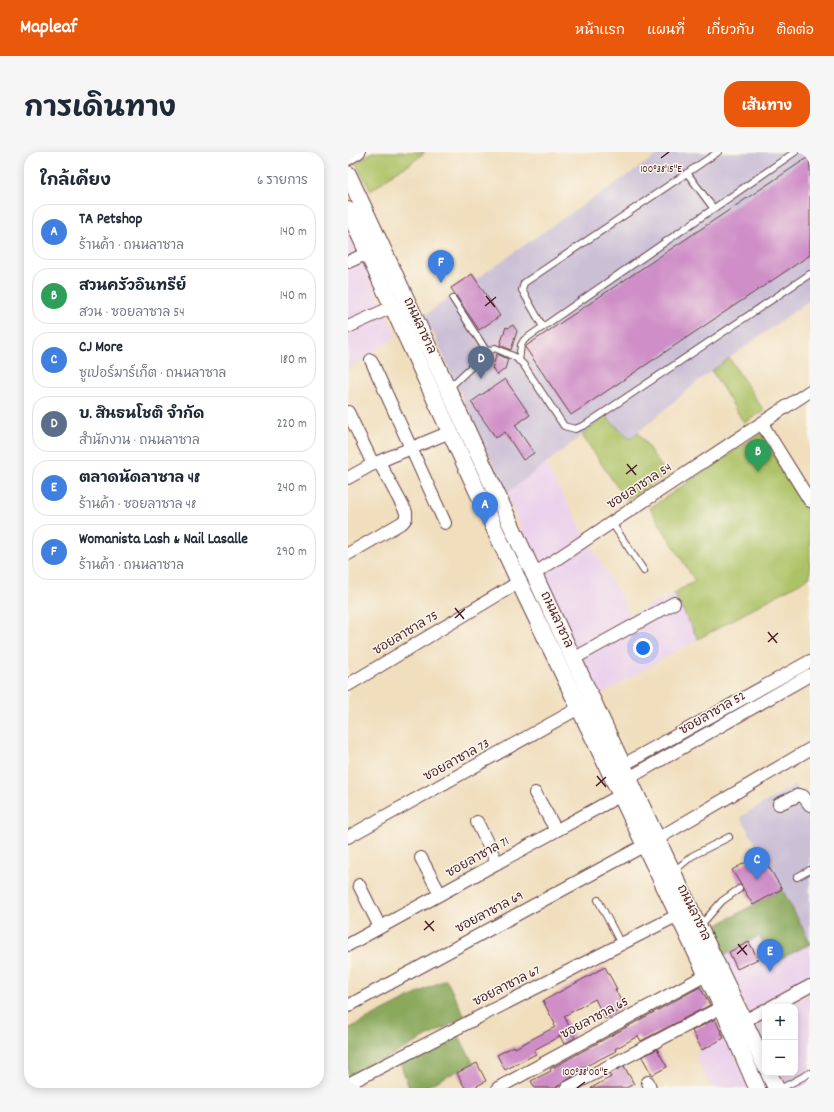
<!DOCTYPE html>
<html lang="th">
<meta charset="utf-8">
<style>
:root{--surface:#fff;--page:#f6f6f7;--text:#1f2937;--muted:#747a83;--line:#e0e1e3;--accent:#ea580c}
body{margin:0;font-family:Dekko,"Playpen Sans Thai",sans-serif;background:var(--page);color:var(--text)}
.controls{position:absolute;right:12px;bottom:12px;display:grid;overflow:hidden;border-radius:8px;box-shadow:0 2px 10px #0003}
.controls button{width:36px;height:36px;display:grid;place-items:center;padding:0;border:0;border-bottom:1px solid var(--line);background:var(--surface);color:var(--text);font:20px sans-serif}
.you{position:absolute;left:295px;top:496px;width:14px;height:14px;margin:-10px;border:3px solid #fff;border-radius:50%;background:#1a73e8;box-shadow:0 0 0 6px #1a73e833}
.badge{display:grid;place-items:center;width:26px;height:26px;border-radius:50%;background:var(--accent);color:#fff;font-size:13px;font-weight:700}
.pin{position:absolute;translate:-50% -33px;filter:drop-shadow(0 1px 2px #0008)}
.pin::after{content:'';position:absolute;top:21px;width:14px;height:12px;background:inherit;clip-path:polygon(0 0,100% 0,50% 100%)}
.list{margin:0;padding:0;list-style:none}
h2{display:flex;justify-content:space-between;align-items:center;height:52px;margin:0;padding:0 16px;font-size:17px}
h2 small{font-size:13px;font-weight:400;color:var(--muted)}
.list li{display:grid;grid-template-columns:26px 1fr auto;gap:12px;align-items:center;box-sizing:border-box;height:56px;margin:0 8px 8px;padding:0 8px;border:1px solid var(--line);border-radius:16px}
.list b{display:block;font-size:15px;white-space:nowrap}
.list p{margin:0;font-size:13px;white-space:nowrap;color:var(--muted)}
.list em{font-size:13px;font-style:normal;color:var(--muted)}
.map{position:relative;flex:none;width:462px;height:936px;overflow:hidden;border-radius:16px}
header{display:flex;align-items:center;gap:24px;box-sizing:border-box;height:56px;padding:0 20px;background:var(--accent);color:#fff}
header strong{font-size:19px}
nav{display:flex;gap:22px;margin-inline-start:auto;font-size:14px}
.intro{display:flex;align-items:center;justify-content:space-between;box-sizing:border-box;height:96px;padding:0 24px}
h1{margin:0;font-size:28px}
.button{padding:10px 18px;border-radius:16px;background:var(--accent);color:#fff;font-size:14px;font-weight:700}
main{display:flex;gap:24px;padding:0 24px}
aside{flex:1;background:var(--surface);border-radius:16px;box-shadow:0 2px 10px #0003}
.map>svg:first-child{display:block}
</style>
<header>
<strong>Mapleaf</strong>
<nav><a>หน้าแรก</a><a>แผนที่</a><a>เกี่ยวกับ</a><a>ติดต่อ</a></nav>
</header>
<div class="intro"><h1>การเดินทาง</h1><a class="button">เส้นทาง</a></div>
<main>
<aside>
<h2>ใกล้เคียง<small>6 รายการ</small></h2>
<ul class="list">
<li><span class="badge" style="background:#3f7fe0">A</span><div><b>TA Petshop</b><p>ร้านค้า · ถนนลาซาล</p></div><em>140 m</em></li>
<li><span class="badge" style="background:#2e9e5b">B</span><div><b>สวนครัวอินทรีย์</b><p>สวน · ซอยลาซาล 54</p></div><em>140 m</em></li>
<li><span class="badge" style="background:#3f7fe0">C</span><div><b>CJ More</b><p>ซูเปอร์มาร์เก็ต · ถนนลาซาล</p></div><em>180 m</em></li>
<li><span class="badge" style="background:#5c6f8a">D</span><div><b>บ. สินธนโชติ จำกัด</b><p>สำนักงาน · ถนนลาซาล</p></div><em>220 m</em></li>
<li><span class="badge" style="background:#3f7fe0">E</span><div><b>ตลาดนัดลาซาล 48</b><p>ร้านค้า · ซอยลาซาล 48</p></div><em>240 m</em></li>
<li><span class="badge" style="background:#3f7fe0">F</span><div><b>Womanista Lash &amp; Nail Lasalle</b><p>ร้านค้า · ถนนลาซาล</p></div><em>290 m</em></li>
</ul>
</aside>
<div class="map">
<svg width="462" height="936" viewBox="0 0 462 936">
<rect width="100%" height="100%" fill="#fbf7ec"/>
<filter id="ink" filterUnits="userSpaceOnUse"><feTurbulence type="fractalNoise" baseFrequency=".025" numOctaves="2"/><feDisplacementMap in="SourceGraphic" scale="8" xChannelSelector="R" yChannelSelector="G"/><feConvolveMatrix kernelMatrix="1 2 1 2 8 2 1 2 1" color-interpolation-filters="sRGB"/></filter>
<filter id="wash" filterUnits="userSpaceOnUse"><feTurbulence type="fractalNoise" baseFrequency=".012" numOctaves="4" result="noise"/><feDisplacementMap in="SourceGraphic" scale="16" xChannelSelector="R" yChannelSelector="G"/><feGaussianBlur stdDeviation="0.9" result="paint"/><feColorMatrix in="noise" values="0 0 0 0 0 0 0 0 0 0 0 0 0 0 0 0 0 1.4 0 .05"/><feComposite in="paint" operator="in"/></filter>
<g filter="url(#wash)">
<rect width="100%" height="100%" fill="#f0debd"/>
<!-- built -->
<g fill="#ebd1ec">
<polygon points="0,74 48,184 0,218"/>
<polygon points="197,312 283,463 326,441 350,487 250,544 226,496 158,342"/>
<polygon points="412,784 426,810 462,792 462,830 401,863 376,803"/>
<polygon points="462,842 462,936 436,936 429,921 447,921 447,855 437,855"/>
<polygon points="417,865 417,894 406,871"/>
<polygon points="380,885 402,936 363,936 347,902"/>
</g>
<!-- industrial -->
<g fill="#cbbfd6">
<polygon points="314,0 462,0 462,148 355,225 282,287 256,264 228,288 158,342 77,163 201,76"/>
<polygon points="447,633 462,663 462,790 434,737 392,665"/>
</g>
<!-- green -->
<g fill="#adc266" stroke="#7c7048">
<polygon points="24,0 77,0 61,13 47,20 23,39 8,12"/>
<polygon points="381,206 416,259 396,271 364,219"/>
<polygon points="257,264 282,287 290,280 319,323 278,348 234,283"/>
<polygon points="413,281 462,365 462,425 350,487 326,441 347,429 302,356"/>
</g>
<!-- forest -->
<g fill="#8aa85b" stroke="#6a6443">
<polygon points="434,737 462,790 462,792 426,810 411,784 376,803 364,776"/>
<polygon points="98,827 117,865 0,926 0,877"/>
<polygon points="110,882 125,911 76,936 61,936 52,910"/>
</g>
<g id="blocks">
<!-- building -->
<g fill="#cf8ec7">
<polygon points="462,4 462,103 223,263 177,195 178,194"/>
<polygon points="124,122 152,164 131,178 103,136"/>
<polygon points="165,173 169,179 163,198 152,193 158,175 160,176"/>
<polygon points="149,202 160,207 157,217 149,223 144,216"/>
<polygon points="157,227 182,263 167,273 186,301 175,308 157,280 148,286 123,250"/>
<polygon points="413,702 434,737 405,753 384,718"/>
<polygon points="401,790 410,807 389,817 381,800"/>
<polygon points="257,815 269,837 267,838 277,855 257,867 247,847 216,864 227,886 216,892 212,884 186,898 188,902 157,918 149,903 166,894 167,896 207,875 206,873 207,872 195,849"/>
<polygon points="352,835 362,853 293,889 290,884 267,897 268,899 226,920 227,923 207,936 187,936 183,929 203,919 202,917"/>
<polygon points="367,867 376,886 354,898 344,879"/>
<polygon points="309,897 319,915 304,923 294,905"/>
<polygon points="129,911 138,929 125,936 117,936 109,921"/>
<polygon points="276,914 286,932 278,936 243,936 263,925 261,922"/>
</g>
</g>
</g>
<g filter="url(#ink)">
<use href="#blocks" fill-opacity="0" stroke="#633c41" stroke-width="1"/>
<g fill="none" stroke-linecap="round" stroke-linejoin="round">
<!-- lane casing -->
<g stroke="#633c41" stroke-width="8">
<g id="lane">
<polyline points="339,21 366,57"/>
<polyline points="105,147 139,200"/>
<polyline points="195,175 174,138 176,131 370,0"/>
<polyline points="171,209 173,193 176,188 447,0"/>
<polyline points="101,236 139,200 147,196 167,205 175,212 216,274 227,277 237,273 462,122"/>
<polyline points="264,371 296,419"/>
<polyline points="325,720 344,704 381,685"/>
<polyline points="449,725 462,718"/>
<polyline points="250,748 273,792"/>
<polyline points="352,774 374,749 391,737"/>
<polyline points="434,936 462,921"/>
</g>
</g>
<!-- street casing -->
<g stroke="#633c41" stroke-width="14">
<g id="street">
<polyline points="0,7 11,0"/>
<polyline points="0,110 20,101"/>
<polyline points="0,175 44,155"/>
<polyline points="23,208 97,371"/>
<polyline points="0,260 25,312"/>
<polyline points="414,272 462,349"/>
<polyline points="0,326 25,312 102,280"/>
<polyline points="0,402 55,370 58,366 58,360 31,310"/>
<polyline points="186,422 462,239"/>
<polyline points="225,507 326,451"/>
<polyline points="0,533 171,430"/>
<polyline points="275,613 462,509"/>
<polyline points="281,626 462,523"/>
<polyline points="187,641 208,678"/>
<polyline points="431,652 451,643 455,644 462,653"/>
<polyline points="129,670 149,711"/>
<polyline points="0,685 231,556"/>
<polyline points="309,687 462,597"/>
<polyline points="73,706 92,742"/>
<polyline points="11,733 32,775"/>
<polyline points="0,793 273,643"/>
<polyline points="0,854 297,693"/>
<polyline points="423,855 462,834"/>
<polyline points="396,869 417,858"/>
<polyline points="300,930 302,936"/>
<polyline points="0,932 330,763"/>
<polyline points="150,936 358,823"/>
<polyline points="219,936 374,855"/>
</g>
</g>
<!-- secondary casing -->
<g stroke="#633c41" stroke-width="18">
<g id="secondary">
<polyline points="0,22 309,687 417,913"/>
<polyline points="0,58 171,430 374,855 409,936"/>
<polyline points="421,921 428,936"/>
</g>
</g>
<!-- lane -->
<use href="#lane" stroke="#fff" stroke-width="6"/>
<!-- street -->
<use href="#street" stroke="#fff" stroke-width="12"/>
<!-- secondary -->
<use href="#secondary" stroke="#fff" stroke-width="16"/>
</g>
</g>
<!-- ticks -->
<path fill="none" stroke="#4a1f2b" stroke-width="1.5" d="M313,6L321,0M138,144L147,155M137,154L148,145M279,312L288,323M278,322L289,313M107,456L116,467M107,466L117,457M420,480L429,491M420,490L430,481M249,624L258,635M248,634L258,625M77,769L86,779M76,778L86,769M390,792L399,803M389,802L399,793M229,936L237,930"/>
<g text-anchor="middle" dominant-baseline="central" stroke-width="3" stroke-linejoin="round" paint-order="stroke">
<!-- street labels -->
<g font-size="13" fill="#4a1f2b" stroke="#fbf7ec">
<text transform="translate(71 174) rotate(65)">ถนนลาซาล</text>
<text transform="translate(292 335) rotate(-33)">ซอยลาซาล 54</text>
<text transform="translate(208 468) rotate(65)">ถนนลาซาล</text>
<text transform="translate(58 482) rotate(-31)">ซอยลาซาล 75</text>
<text transform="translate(365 562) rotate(-30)">ซอยลาซาล 52</text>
<text transform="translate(109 609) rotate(-29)">ซอยลาซาล 73</text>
<text transform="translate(130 706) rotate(-29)">ซอยลาซาล 71</text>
<text transform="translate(142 761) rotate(-28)">ซอยลาซาล 69</text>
<text transform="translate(345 761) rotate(64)">ถนนลาซาล</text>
<text transform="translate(159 835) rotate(-27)">ซอยลาซาล 67</text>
<text transform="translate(247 867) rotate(-28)">ซอยลาซาล 65</text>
</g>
</g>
<g font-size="10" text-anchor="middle" fill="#4a1f2b" stroke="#fbf7ec" stroke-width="3" stroke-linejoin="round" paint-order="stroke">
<text x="313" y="20">100°38'15"E</text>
<text x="237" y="923">100°38'00"E</text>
</g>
</svg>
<div class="controls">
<button>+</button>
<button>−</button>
</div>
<div class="you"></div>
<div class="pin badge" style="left:137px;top:373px;background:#3f7fe0">A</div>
<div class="pin badge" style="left:410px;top:320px;background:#2e9e5b">B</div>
<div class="pin badge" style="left:409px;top:728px;background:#3f7fe0">C</div>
<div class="pin badge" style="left:133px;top:227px;background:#5c6f8a">D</div>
<div class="pin badge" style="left:422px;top:820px;background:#3f7fe0">E</div>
<div class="pin badge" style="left:93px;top:131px;background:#3f7fe0">F</div>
</div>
</main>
